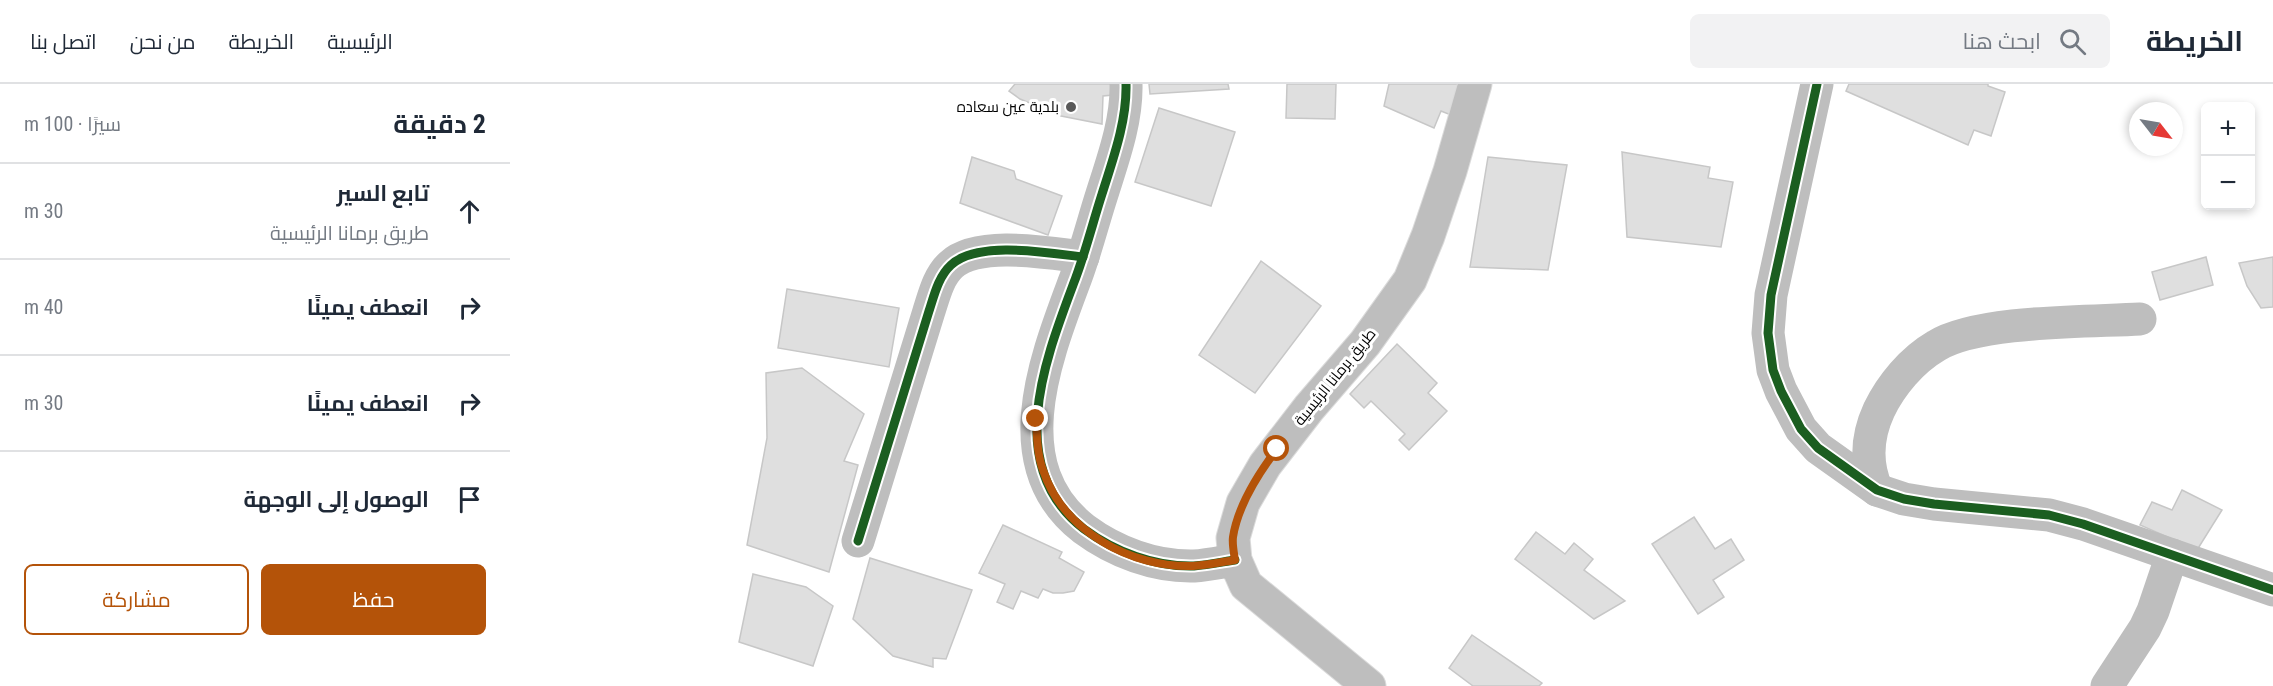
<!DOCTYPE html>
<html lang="ar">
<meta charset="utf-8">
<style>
:root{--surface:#fff;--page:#f2f2f3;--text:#1f2937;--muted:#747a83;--line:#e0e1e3;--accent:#b45309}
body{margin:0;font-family:"Roboto Condensed",Cairo,sans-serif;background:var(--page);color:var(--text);direction:rtl}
.controls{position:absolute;right:18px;top:18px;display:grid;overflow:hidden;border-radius:9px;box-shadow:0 3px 9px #0003}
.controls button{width:54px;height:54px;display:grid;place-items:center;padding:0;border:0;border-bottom:2px solid var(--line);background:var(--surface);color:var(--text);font:30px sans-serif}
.compass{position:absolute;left:1619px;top:18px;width:54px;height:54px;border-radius:50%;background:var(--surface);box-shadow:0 3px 9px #0003;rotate:121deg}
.stop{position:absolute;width:18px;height:18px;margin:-14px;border:4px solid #b45309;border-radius:50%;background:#fff}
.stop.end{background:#b45309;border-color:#fff;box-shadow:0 2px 6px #0008}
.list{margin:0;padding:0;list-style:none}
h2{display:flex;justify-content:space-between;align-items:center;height:78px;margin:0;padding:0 24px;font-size:26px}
h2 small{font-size:20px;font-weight:400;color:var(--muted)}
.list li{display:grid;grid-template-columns:39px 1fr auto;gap:18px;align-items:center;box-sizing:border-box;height:96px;padding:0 24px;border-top:2px solid var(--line)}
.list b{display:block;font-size:22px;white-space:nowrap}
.list p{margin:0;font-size:20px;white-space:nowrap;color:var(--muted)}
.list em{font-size:20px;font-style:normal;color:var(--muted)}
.actions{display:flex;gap:12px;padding:18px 24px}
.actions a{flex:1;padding:14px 0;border:2px solid var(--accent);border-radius:9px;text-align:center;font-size:21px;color:var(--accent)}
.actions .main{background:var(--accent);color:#fff}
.icon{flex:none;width:33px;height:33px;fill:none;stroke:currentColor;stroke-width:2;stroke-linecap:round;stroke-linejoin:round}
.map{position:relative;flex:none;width:1763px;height:602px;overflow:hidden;direction:ltr}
header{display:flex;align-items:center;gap:36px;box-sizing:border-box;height:84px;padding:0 30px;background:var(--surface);border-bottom:2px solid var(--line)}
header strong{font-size:28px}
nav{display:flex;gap:33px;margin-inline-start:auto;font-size:21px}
.search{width:420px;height:54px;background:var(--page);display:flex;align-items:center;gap:15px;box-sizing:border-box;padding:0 21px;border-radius:9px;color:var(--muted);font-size:22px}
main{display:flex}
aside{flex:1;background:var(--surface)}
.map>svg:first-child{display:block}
</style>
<header>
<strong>الخريطة</strong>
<div class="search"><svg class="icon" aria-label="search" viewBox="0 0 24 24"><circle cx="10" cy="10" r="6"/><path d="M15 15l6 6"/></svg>ابحث هنا</div>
<nav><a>الرئيسية</a><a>الخريطة</a><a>من نحن</a><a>اتصل بنا</a></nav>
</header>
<main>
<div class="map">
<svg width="1763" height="602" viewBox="0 0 1763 602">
<rect width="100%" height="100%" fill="#fff"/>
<!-- building -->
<g fill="#dfdfdf" stroke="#c7c7c7" stroke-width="1.5">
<polygon points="505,0 601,0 603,11 593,12 592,40 551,32 510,15 499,7"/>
<polygon points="639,0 718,0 719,5 640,10"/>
<polygon points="777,0 826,0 825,35 776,34"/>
<polygon points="879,0 951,0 941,31 931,27 924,44 874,22"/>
<polygon points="1339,0 1478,0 1478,2 1495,8 1481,52 1464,46 1458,61 1336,7"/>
<polygon points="649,24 725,48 701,122 625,98"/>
<polygon points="1112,68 1200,83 1198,94 1223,98 1211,163 1117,153"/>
<polygon points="462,73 504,87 506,95 552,112 538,151 450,119"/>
<polygon points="978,73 1057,81 1038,186 960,183"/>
<polygon points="1696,173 1703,201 1650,216 1642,188"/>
<polygon points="1763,173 1763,223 1751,224 1737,202 1729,179"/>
<polygon points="751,177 811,222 745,309 689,271"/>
<polygon points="277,205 389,224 379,283 268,264"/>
<polygon points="887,260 927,299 918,309 937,327 899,366 889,356 895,350 861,317 854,324 840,310"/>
<polygon points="292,284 354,330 334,377 348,381 319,488 237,461 257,354 256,289"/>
<polygon points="1672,406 1712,426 1687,466 1630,441 1642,418 1662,426"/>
<polygon points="1184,433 1205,465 1221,455 1234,476 1203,496 1214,513 1188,530 1142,460"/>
<polygon points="493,441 552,468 549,474 574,488 564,507 553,509 543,509 533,505 528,514 511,507 503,525 487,518 495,500 469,489"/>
<polygon points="1026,448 1055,470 1064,459 1083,475 1074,486 1115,517 1084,535 1005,475"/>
<polygon points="360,474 462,506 436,575 423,574 423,583 383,572 343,535"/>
<polygon points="243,490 296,503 323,522 303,582 229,558"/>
<polygon points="962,551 1032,599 1029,602 963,602 939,584"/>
</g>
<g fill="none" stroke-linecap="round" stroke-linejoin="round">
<!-- major casing -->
<g stroke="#dbdbdb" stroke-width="35">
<polyline id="major" points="859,602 736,501 725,476 723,454 733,419 755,381 799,324 855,259 900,196 918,152 940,87 965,0"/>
</g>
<!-- minor -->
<g stroke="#bebebe" stroke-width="33">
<path d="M616,0C617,37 603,75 592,110C583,138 576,166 566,193C537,271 491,381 574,445C605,468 645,483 684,482C698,481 712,478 725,476"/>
<polyline points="1307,0 1261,211 1258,249 1263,286 1271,307 1291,345 1308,364 1367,406 1394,415 1424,420 1539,431 1573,440 1763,506"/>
<path d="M1367,406C1355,379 1357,352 1369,326C1381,301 1402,276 1426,262C1468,236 1579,238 1630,235"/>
<path d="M348,457L419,227C424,212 428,193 441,181C468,156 539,169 573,173"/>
<polyline points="1597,602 1635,544 1643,527 1662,471"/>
</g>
<!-- major -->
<use href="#major" stroke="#bebebe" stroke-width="33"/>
<!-- cycleway casing -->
<g stroke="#fff" stroke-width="13">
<g id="cycleway">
<path d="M616,0C617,37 603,75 592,110C583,138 576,166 566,193C537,271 491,381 574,445C605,468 645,483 684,482C698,481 712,478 725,476"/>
<polyline points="1307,0 1261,211 1258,249 1263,286 1271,307 1291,345 1308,364 1367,406 1394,415 1424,420 1539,431 1573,440 1763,506"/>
<path d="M348,457L419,227C424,212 428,193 441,181C468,156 539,169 573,173"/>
</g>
</g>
<!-- cycleway -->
<use href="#cycleway" stroke="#1b5e20" stroke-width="9"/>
</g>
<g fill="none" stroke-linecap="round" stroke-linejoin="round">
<!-- route -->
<path stroke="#b45309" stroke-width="8" d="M526,335C527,352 527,370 533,386C553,447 621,484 683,482C697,481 711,478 725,476C724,469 722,460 723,453C728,421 748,390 767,365"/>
</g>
<!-- markers -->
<circle fill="#595959" stroke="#fff" stroke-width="2" cx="561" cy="23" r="6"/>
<g text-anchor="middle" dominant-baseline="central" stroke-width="6" stroke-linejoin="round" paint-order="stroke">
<!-- poi labels -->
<g font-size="15" fill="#000" stroke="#fff" text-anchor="end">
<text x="549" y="23">بلدية عين سعاده</text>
</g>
<!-- street labels -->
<g font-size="15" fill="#000" stroke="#fff">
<text transform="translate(825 293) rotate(-51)">طريق برمانا الرئيسية</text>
</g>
</g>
</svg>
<div class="controls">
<button>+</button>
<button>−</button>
</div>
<svg class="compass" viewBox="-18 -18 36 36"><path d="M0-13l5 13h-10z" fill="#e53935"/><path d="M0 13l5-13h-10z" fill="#747a83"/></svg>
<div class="stop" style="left:767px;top:365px"></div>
<div class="stop end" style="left:526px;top:335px"></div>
</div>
<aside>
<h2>2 دقيقة<small>سيرًا · 100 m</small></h2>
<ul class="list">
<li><svg class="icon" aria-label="ahead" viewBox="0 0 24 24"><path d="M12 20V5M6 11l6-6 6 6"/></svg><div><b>تابع السير</b><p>طريق برمانا الرئيسية</p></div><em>30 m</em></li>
<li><svg class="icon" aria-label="right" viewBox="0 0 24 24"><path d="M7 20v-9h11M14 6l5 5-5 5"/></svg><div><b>انعطف يمينًا</b></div><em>40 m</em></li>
<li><svg class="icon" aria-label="right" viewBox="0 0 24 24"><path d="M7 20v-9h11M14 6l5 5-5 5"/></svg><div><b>انعطف يمينًا</b></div><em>30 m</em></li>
<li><svg class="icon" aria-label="arrive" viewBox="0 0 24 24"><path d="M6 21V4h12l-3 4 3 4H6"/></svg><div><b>الوصول إلى الوجهة</b></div></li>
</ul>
<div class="actions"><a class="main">حفظ</a><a>مشاركة</a></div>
</aside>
</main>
